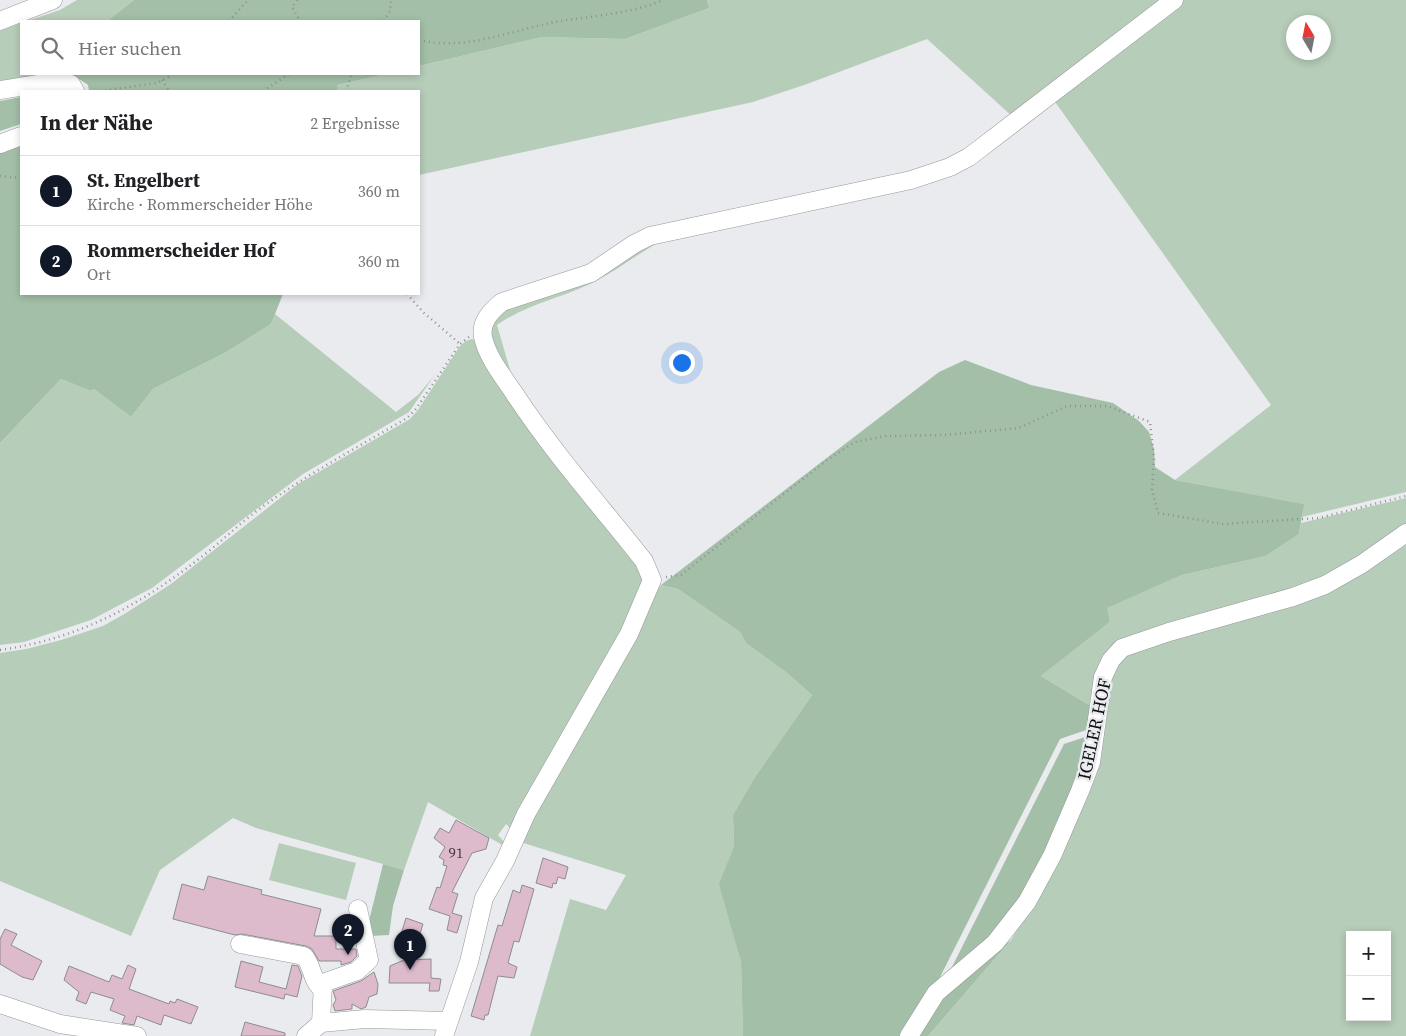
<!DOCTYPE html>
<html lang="de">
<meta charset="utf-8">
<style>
:root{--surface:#fff;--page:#f6f6f6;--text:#202124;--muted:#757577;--line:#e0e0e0;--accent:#111827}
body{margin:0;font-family:"Source Serif 4",serif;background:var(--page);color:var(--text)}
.controls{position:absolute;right:15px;bottom:15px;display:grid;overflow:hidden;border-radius:0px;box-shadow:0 2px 8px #0003}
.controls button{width:45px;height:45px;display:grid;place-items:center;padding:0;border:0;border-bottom:1px solid var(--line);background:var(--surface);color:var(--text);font:25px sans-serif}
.compass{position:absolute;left:1286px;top:15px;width:45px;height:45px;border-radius:50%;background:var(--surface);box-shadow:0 2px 8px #0003;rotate:350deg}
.you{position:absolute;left:681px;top:362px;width:18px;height:18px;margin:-12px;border:4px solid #fff;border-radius:50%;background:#1a73e8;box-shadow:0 0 0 8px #1a73e833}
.badge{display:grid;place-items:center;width:32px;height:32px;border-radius:50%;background:var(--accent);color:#fff;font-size:16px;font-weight:700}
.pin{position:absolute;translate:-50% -41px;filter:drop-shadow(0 1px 2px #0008)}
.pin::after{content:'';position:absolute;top:26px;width:18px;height:15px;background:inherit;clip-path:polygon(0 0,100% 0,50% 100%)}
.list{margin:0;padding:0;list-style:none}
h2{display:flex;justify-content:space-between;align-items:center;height:65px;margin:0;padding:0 20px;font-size:21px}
h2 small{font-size:16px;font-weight:400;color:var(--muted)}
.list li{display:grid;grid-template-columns:32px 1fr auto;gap:15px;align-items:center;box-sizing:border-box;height:70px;padding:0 20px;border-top:1px solid var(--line)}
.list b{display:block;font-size:19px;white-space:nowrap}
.list p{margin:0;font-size:16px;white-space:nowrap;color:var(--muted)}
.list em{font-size:16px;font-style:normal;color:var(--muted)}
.icon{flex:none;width:28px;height:28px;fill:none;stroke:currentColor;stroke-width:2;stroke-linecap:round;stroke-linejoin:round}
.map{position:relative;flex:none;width:1406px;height:1036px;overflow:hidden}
.search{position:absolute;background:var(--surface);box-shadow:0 2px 8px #0003;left:20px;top:20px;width:400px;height:55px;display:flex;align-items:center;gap:12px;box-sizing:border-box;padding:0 18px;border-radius:0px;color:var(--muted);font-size:19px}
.panel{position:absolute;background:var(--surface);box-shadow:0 2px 8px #0003;left:20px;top:90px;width:400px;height:205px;border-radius:0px}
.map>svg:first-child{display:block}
</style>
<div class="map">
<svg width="1406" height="1036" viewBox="0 0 1406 1036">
<rect width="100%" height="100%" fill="#eaebee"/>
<!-- green -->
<g fill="#b6cdb9" fill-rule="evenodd">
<polygon points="77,0 134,0 107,21 27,21 60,10"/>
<polygon points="707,0 1167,0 1013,117 927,39 807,84 753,102 419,175 419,91 337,91 337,85 386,74 419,74 419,66 542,37 625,39 709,8"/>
<path d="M1180,0H1406V492L1302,517L1303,504L1175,480L1271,405L1053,99ZM1294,22H1324V52H1294Z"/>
<polygon points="21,23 21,74 37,74 0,82 0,31"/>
<path d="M672,235C644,249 620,269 592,283C561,298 525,305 497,325L510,370L538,416L491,346V320L498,312L633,250Z"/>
<polygon points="275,314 396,412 418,395 434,376 409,412 303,474 152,588 91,620 24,642 0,645 0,443 61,379 91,391 94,389 131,417 153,389 223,354 271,324"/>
<polygon points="472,339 476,341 635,556 644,582 640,600 513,831 506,824 498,835 504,842 504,846 428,802 404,870 256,828 233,818 160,870 131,936 0,881 0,653 26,649 61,640 103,626 126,613 171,584 298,484 410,419 418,410 460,346 466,341"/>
<polygon points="1406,498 1406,531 1341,574 1126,641 1094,708 1041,676 1110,622 1106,608 1182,575 1266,556 1299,534 1301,523"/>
<path d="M1406,539V1036H928L1011,940L1059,859L1104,691L1119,657L1253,612ZM1350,935H1387V1017H1350Z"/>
<polygon points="661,585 678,589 740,632 746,643 787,673 812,695 753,780 733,815 734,846 720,884 741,962 743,1036 530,1036 570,899 606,910 626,875 517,841 643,611"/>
<polygon points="279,843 356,863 346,900 269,880"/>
</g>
<!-- forest -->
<g fill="#a3bfa7">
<polygon points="134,0 707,0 709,8 625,39 542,37 419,66 419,21 107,21"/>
<polygon points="72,74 386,74 337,85 337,91 89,91 88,85"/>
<polygon points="21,97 21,124 0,131 0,101"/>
<polygon points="21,144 21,294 283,294 271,324 223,354 153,389 131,417 94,389 91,391 61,379 0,443 0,152"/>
<polygon points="965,360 1031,385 1113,403 1139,421 1149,432 1154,449 1155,467 1175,480 1304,504 1299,534 1266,556 1182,575 1107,608 1110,622 1041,676 1094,708 1092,728 1060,739 934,989 905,1036 743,1036 741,962 719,884 734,846 733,815 753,780 812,695 787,673 746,643 740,632 678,589 661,585 939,372"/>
<polygon points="1091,735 1089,757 1049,855 1001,935 948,975 1064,744"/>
<polygon points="383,864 404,870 393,906 389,935 370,936 368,925"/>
<polygon points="1011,940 928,1036 918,1036 939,994"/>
</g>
<!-- building -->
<g fill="#ddbbcd" stroke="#8e8c8d">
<polygon points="456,820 489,838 486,849 472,853 452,892 458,894 452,913 462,916 457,933 447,930 450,916 429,909 437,887 440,888 447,866 443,865 444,860 439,857 445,847 434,838 440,828 449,833"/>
<polygon points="543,858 568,867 565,879 558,877 556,884 553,883 552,888 536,883"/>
<polygon points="208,876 262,890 261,894 321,909 314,936 336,936 336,949 356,949 357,956 351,962 341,965 341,961 319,961 312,949 306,946 242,934 235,935 173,919 182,884 204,890"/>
<polygon points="522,885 534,889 519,942 514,941 508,963 517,967 514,978 498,976 488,1015 485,1015 484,1020 471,1016 498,925 502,926 513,890 520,893"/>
<polygon points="406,918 423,924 418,940 401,934"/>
<polygon points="5,929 17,934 11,945 42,961 33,980 22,977 0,964 0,939"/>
<polygon points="431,959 431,978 441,979 439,991 429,991 430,983 389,983 390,966 404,960"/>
<polygon points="241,961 263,967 259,982 286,989 292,965 298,966 302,976 297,997 285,994 284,999 235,987"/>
<polygon points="128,965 136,969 129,989 169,1004 170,1001 175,1003 177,999 198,1007 191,1024 164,1015 161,1025 137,1016 134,1025 122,1023 125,1016 110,1010 114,999 91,992 86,1004 76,1000 79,992 64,980 69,966 109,982 112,975 122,979"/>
<polygon points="374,972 378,984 377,994 369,997 366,1007 361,1009 352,1004 352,1009 335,1011 333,1005 336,1000 333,991 361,981"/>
<polygon points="245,1022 285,1033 285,1036 241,1036"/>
</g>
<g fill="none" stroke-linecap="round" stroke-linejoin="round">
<!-- minor casing -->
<g stroke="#96989a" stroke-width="19">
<g id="minor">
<polyline points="0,21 53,0"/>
<polyline points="0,90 57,81 71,84 75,91"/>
<polyline points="0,144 21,136"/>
<path d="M240,944L304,956C313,965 311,982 323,989"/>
<polyline points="0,1004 60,1024 137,1036"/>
<polyline points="321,1023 323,983 357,971 369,960 358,909"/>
<polyline points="306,1036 321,1023 365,1019 449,1021"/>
<path d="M444,1036L469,962L484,898L505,861L526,814L629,634L652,580L644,561C599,504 551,450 512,390C501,374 487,356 483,337C480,322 491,311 502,302L591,273L634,244L650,236L911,180L950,167L969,157L1174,0"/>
<polyline points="909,1036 936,993 995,943 1027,902 1052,856 1080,791 1091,762 1103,677 1111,660 1122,648 1169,632 1293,597 1325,585 1362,564 1406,533"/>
</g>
</g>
<!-- path -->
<g stroke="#8f9092" stroke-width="2.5" stroke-dasharray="1 4" stroke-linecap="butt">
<polyline points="297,0 292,7 300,21"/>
<polyline points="229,21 248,0"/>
<polyline points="384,21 390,11 391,0"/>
<path d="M419,40C465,51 510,31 555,22C591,16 629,14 664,0"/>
<polyline points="162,80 169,91"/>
<polyline points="100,91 157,83 174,74"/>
<polyline points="263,91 289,74"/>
<polyline points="346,91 352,74"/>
<polyline points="0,176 21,178"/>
<polyline points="407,294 423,312 460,344"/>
<polyline points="666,577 681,575 827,460 855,442 886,436 944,435 1019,428 1067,406 1107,406 1150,422 1154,459 1152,489 1158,513 1223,524 1319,518 1406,496"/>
<path d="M0,650C83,638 144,603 209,551C227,536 243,521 262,507C308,474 358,447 407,418L416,409L460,344L469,337"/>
</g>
<!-- minor -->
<use href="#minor" stroke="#fff" stroke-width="18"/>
</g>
<g text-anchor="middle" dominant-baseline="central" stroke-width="5" stroke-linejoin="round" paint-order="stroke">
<!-- number labels -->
<g font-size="15" fill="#423b3f">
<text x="456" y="852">91</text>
</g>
<!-- street labels -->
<g font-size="18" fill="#0f1010" stroke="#eaebee">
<text transform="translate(1094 729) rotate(-78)">IGELER HOF</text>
</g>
</g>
</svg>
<div class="controls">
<button>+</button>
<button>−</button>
</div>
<svg class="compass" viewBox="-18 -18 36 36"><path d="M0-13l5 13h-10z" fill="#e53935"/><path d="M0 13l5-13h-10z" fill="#757577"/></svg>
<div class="you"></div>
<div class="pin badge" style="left:410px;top:970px">1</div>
<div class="pin badge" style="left:348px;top:955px">2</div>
<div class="search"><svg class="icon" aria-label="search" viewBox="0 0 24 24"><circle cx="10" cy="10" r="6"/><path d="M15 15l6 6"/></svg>Hier suchen</div>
<section class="panel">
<h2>In der Nähe<small>2 Ergebnisse</small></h2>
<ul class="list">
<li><span class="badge">1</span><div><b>St. Engelbert</b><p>Kirche · Rommerscheider Höhe</p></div><em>360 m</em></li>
<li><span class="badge">2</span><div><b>Rommerscheider Hof</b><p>Ort</p></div><em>360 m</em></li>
</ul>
</section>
</div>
